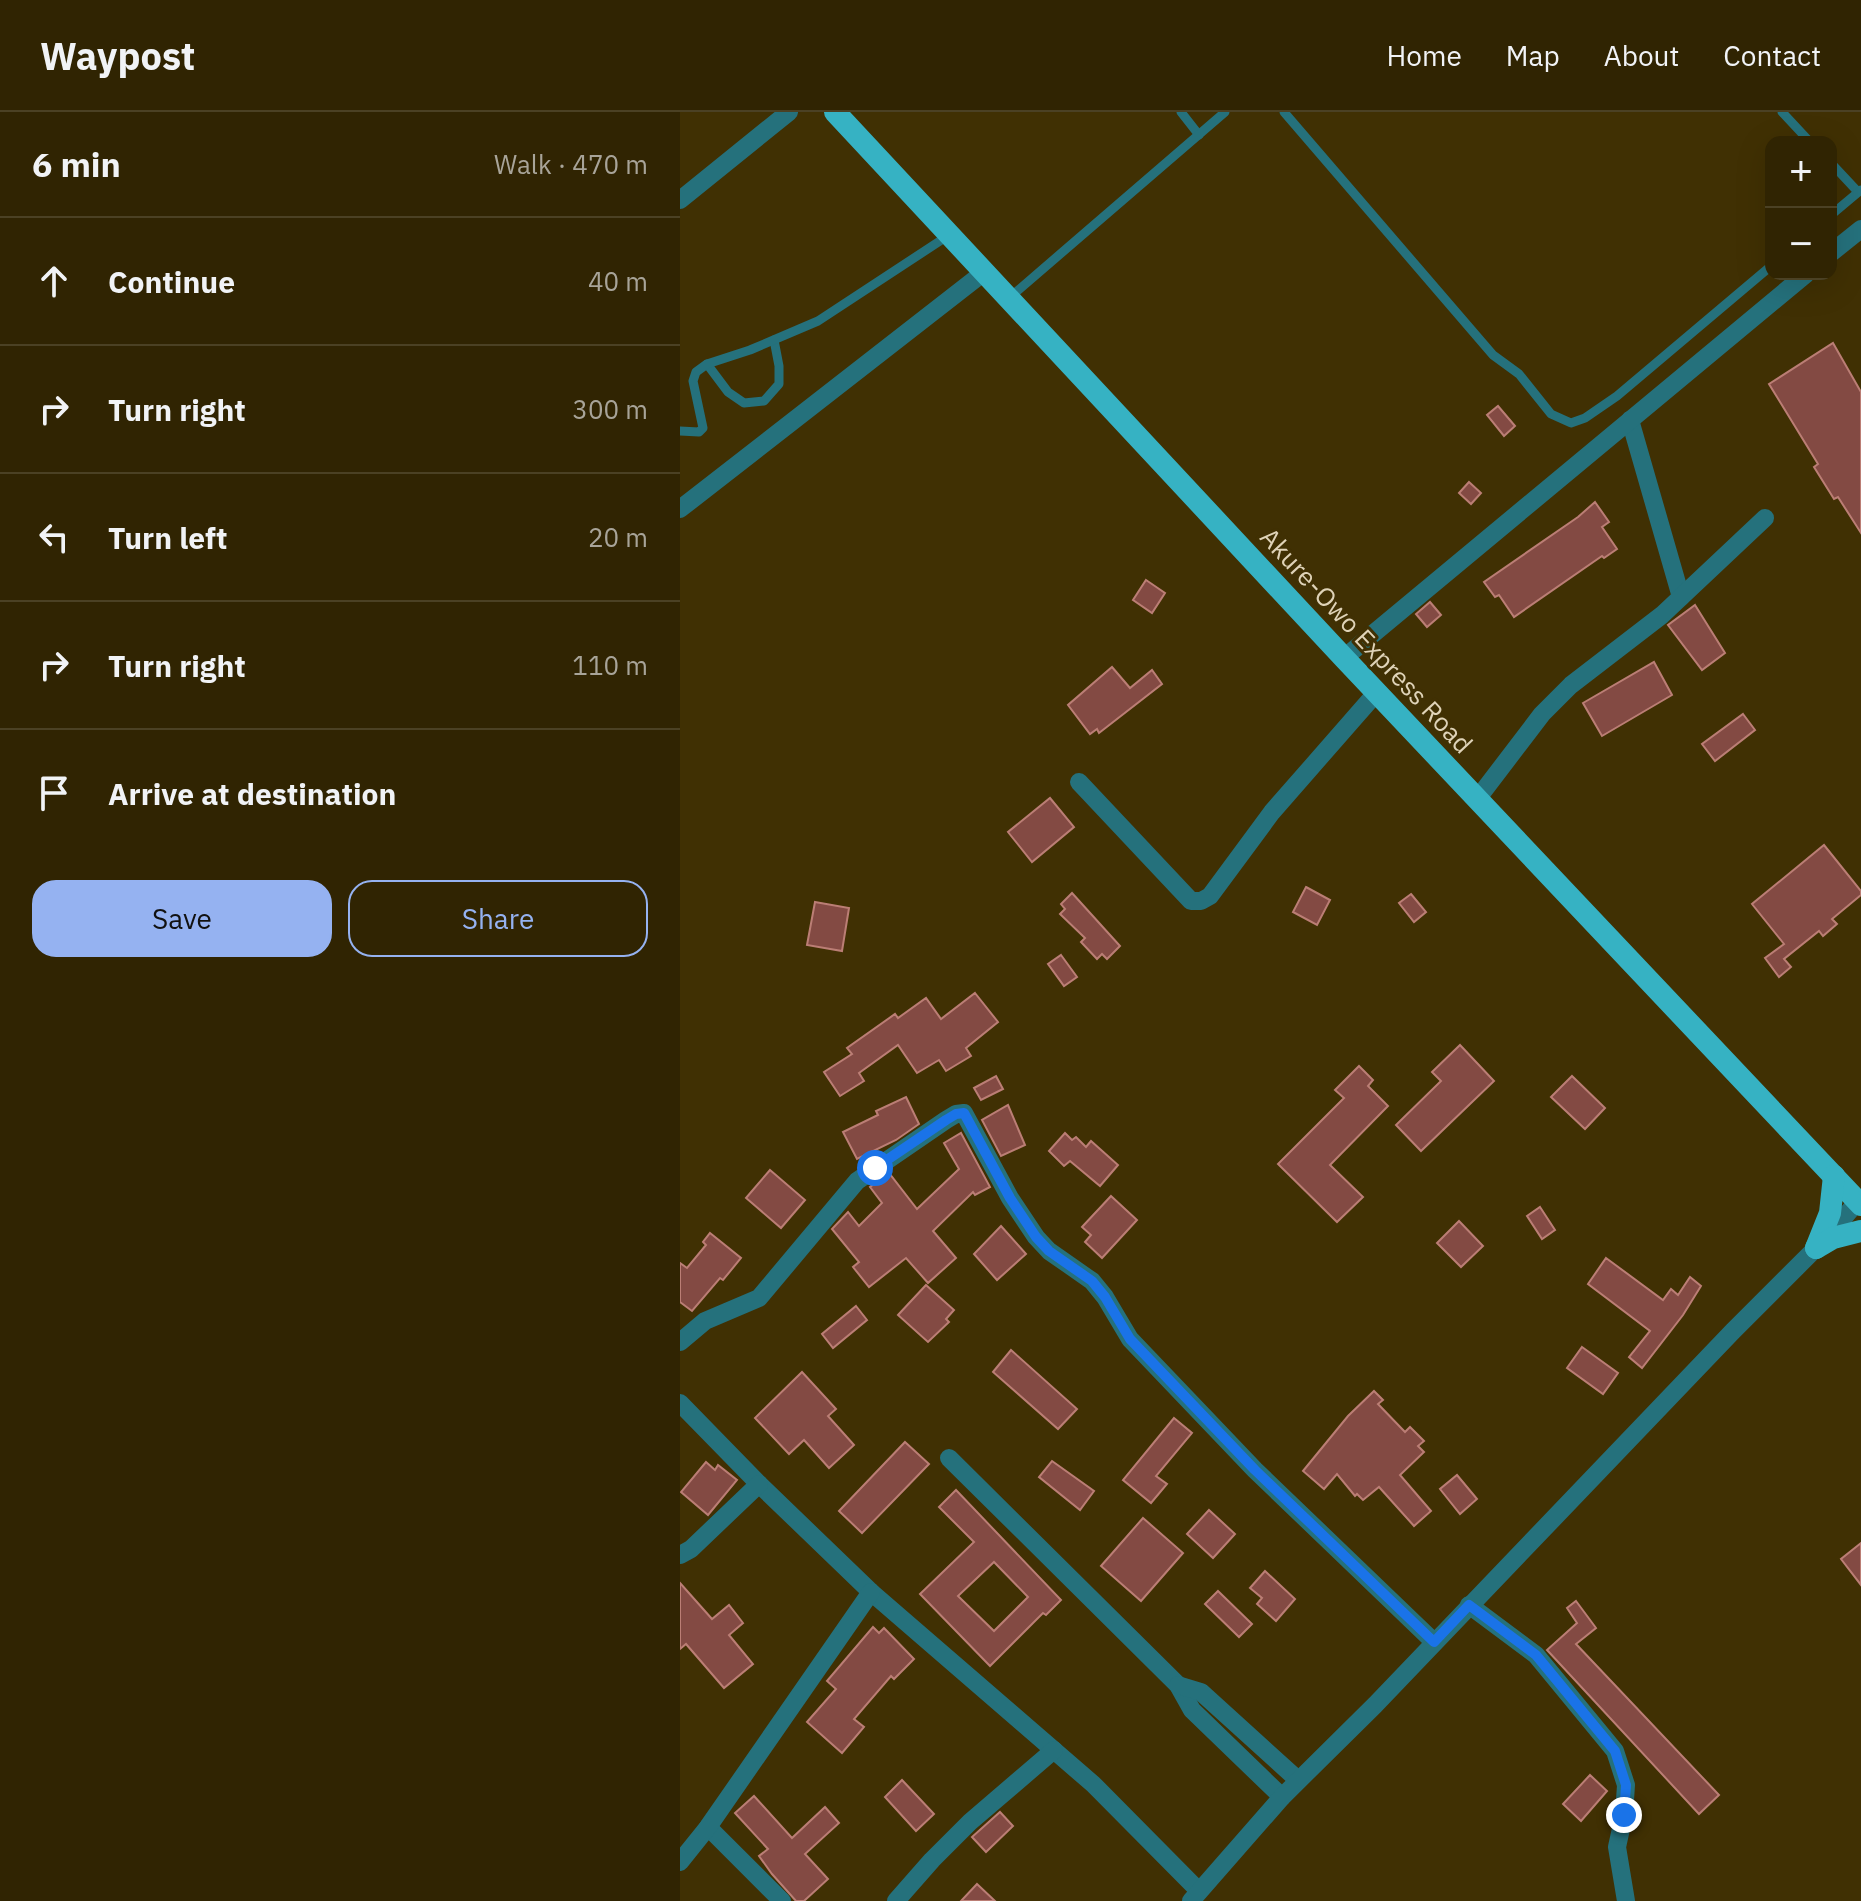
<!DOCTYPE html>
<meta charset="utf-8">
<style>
:root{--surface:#302402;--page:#3c3011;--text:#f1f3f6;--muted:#a8a499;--line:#4b4124;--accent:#95b2f1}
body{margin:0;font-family:"IBM Plex Sans",sans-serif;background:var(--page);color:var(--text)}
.controls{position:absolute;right:24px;top:24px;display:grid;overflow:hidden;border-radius:16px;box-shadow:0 8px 32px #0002}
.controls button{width:72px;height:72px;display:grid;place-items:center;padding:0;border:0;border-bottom:2px solid var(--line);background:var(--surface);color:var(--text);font:40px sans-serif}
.stop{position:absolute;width:24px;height:24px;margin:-18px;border:6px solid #1a73e8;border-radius:50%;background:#fff}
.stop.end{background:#1a73e8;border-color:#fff;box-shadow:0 2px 8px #0008}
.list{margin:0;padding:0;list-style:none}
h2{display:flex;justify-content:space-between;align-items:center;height:104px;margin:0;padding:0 32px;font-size:34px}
h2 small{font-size:26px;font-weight:400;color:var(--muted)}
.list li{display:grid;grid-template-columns:52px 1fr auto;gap:24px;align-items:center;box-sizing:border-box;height:128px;padding:0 32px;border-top:2px solid var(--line)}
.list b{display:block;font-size:30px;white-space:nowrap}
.list em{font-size:26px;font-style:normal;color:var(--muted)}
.actions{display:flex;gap:16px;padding:24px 32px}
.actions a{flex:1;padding:18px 0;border:2px solid var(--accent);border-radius:24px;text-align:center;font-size:28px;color:var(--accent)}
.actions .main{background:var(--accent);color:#111}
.icon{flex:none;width:44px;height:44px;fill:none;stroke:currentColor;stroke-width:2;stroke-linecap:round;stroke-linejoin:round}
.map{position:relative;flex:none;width:1181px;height:1789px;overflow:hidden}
header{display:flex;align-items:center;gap:48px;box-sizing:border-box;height:112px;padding:0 40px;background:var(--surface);border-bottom:2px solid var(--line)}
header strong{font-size:38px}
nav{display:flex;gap:44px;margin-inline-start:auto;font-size:28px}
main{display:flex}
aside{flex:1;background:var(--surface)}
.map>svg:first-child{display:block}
</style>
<header>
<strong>Waypost</strong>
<nav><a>Home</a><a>Map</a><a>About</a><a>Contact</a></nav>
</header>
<main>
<aside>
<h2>6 min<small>Walk · 470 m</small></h2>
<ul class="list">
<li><svg class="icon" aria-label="ahead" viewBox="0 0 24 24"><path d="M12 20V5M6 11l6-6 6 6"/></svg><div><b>Continue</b></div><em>40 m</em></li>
<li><svg class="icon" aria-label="right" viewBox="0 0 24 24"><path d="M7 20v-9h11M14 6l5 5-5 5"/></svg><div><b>Turn right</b></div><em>300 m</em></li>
<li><svg class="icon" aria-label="left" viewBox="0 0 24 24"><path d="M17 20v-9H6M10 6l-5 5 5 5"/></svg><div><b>Turn left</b></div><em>20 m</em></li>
<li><svg class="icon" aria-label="right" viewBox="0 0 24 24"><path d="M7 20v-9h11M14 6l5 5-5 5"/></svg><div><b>Turn right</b></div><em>110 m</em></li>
<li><svg class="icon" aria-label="arrive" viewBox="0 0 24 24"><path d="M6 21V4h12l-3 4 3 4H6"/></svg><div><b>Arrive at destination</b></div></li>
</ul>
<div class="actions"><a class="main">Save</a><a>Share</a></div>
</aside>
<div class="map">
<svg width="1181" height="1789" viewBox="0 0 1181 1789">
<rect width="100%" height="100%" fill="#403003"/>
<!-- building -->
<g fill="#834a43" stroke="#bb7e75" stroke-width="2" fill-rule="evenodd">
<polygon points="1153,231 1181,280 1181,421 1158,385 1154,387 1134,355 1138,352 1089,272"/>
<polygon points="818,294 835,314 824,324 807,303"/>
<polygon points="789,370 801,381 791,392 779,381"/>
<polygon points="915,390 929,410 922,415 937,437 924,446 922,444 834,505 819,483 815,485 804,470 898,405"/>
<polygon points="466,468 485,481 472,501 453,488"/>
<polygon points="750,490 761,503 747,515 736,502"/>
<polygon points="1015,493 1045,541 1022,558 988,513"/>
<polygon points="974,550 992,583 922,624 903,591"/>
<polygon points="432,555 450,576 472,558 482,572 419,621 417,617 410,622 388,593"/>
<polygon points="1063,602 1075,618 1035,649 1022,632"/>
<polygon points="370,686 394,715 352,750 328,720"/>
<polygon points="1144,733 1181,779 1181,783 1152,807 1157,812 1143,824 1139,819 1104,847 1111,855 1099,865 1085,846 1104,832 1072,792"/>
<polygon points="626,775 650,788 637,813 613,800"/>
<polygon points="392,781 440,834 427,847 422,842 417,847 401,830 405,826 380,802 385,797 381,792"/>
<polygon points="731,782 746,800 734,810 719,791"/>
<polygon points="135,790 169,796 162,839 127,833"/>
<polygon points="381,843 397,865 384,874 368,852"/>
<polygon points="295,881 318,910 286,936 291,944 266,959 259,948 237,961 218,933 179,961 184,969 160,984 144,960 172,942 167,936 215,902 218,906 246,886 261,907"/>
<polygon points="780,933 814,969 741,1039 716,1013 761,969 752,960"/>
<polygon points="679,954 693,968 688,974 708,994 650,1053 683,1085 657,1110 598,1052 664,986 655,978"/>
<polygon points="316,964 323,977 301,988 294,976"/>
<polygon points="892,964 925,996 905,1017 871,985"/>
<polygon points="226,985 239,1012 216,1028 177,1047 163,1020 198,1003 196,999"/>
<polygon points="328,993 345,1033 321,1044 302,1008"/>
<polygon points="281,1021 310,1075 295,1083 293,1080 253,1119 276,1146 248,1171 226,1146 189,1175 173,1155 179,1150 152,1117 168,1100 179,1114 202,1091 190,1075 209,1061 237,1097 279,1057 264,1031"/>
<polygon points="385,1021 392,1028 396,1025 406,1035 411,1029 438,1053 420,1074 390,1049 384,1054 369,1039"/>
<polygon points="90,1058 125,1088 101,1116 66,1086"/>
<polygon points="431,1084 457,1108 422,1146 405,1130 411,1123 402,1115"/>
<polygon points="860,1095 875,1118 862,1127 847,1104"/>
<polygon points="779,1109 803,1134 781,1155 757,1131"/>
<polygon points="321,1114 346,1142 317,1168 294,1142"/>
<polygon points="30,1121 61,1146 43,1168 40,1166 12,1199 0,1190 0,1151 7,1156 26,1133 23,1130"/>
<polygon points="926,1146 983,1188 991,1177 998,1183 1010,1165 1021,1174 1003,1203 962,1256 949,1245 970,1219 908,1172"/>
<polygon points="246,1173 274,1198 266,1207 269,1210 248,1230 218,1203"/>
<polygon points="176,1194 187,1208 153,1236 142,1222"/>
<polygon points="902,1235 938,1261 923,1282 887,1256"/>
<polygon points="331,1238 397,1297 378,1317 313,1260"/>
<polygon points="122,1260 156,1297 148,1304 174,1333 149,1356 124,1328 109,1342 75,1306"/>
<polygon points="694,1279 703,1288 698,1292 725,1320 730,1315 744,1329 738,1334 744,1340 720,1363 751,1399 734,1414 699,1375 683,1388 677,1382 675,1384 657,1362 644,1377 623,1359 668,1304"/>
<polygon points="494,1306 512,1321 476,1364 487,1372 471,1391 443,1368"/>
<polygon points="225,1330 249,1352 182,1421 159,1399"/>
<polygon points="372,1349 414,1379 400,1398 359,1365"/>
<polygon points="26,1350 35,1358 38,1353 57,1368 28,1403 1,1380"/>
<polygon points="777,1363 797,1387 780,1402 760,1377"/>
<path d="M276,1378L381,1488L366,1503L363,1501L310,1554L240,1482L294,1430L259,1395ZM314,1450L348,1485L314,1519L278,1484Z"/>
<polygon points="529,1398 555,1422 533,1446 507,1422"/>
<polygon points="463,1406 503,1441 461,1489 421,1454"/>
<polygon points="1181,1431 1181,1473 1161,1447"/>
<polygon points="585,1459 615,1487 596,1509 577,1492 582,1486 570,1476"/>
<polygon points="0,1471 32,1507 49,1493 63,1511 49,1523 73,1552 44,1576 6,1532 0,1537"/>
<polygon points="538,1479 572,1512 559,1525 525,1492"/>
<polygon points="896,1489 916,1516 896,1532 1039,1683 1019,1702 867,1538 897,1511 887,1496"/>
<polygon points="193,1515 199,1521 204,1516 234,1547 214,1567 211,1564 174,1607 184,1615 162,1641 127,1610 156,1577 147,1569"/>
<polygon points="910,1663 927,1679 901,1709 883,1692"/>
<polygon points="222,1668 254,1702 236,1719 205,1685"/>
<polygon points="74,1684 112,1726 145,1695 159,1711 125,1742 148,1767 124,1789 116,1789 92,1762 79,1744 88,1737 55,1701"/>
<polygon points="320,1700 333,1714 306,1740 292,1725"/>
<polygon points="297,1772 315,1789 281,1789"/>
</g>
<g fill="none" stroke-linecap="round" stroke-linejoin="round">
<!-- service -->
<g stroke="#25717c" stroke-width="9">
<polyline points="501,0 519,23"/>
<polyline points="604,0 813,243 839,262 871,302 891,311 905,306 937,284 1091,154"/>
<polyline points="1102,0 1130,30"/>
<polyline points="1151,51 1178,80"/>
<polyline points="1151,103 1181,78"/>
<polyline points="328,187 545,0"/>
<polyline points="27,252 48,280 64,291 84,289 99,272 99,254 94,228"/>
<polyline points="0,319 19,320 23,316 13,269 16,260 27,252 70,238 138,209 269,123"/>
</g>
<!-- minor -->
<g stroke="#25717c" stroke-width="18">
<polyline points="0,88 109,0"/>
<polyline points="1151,141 1181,117"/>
<polyline points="950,308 1001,485"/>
<polyline points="0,397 303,161"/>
<polyline points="664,546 1126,162"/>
<polyline points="399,670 511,789 521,789 530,784 592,700 697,580"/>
<polyline points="798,686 862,602 891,573 982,503 1085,406"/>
<polyline points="0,1230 25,1209 79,1186 177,1069 266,1008 276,1002 284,1001 330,1086 356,1125 369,1139 412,1169 425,1185 450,1227 575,1358 754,1530"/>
<polyline points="0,1291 79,1372 191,1480 413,1672 519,1779"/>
<polyline points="269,1346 498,1573 512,1598 602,1685"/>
<polyline points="0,1443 11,1437 79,1372"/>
<polyline points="789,1493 856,1543 935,1639 946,1673 944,1703 937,1735 946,1789"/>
<polyline points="498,1573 521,1580 618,1668"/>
<polyline points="28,1715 102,1789"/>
<polyline points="0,1750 28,1715 191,1480"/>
<polyline points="216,1789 252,1748 290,1710 374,1638"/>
<polyline points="511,1789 602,1685 695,1593 1053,1219 1149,1123 1177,1090"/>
</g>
<!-- trunk -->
<g stroke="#36b2c3" stroke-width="22">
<polyline points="155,0 664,546 1181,1093"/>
<polyline points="1136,1136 1150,1101 1154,1064"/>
<polyline points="1136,1136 1153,1126 1181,1119"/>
</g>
</g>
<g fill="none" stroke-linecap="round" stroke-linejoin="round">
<!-- route -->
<polyline stroke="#1a73e8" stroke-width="10" points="195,1056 266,1008 276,1002 284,1001 330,1086 356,1125 369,1139 412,1169 425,1185 450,1227 575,1358 754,1530 789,1493 856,1543 935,1639 946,1673 944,1703"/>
</g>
<g text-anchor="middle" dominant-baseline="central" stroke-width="6" stroke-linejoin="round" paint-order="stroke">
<!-- street labels -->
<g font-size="26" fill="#dfd3b8" stroke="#403003">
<text transform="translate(687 528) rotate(47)">Akure-Owo Express Road</text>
</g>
</g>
</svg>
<div class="controls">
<button>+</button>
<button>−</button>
</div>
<div class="stop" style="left:195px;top:1056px"></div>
<div class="stop end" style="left:944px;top:1703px"></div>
</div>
</main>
